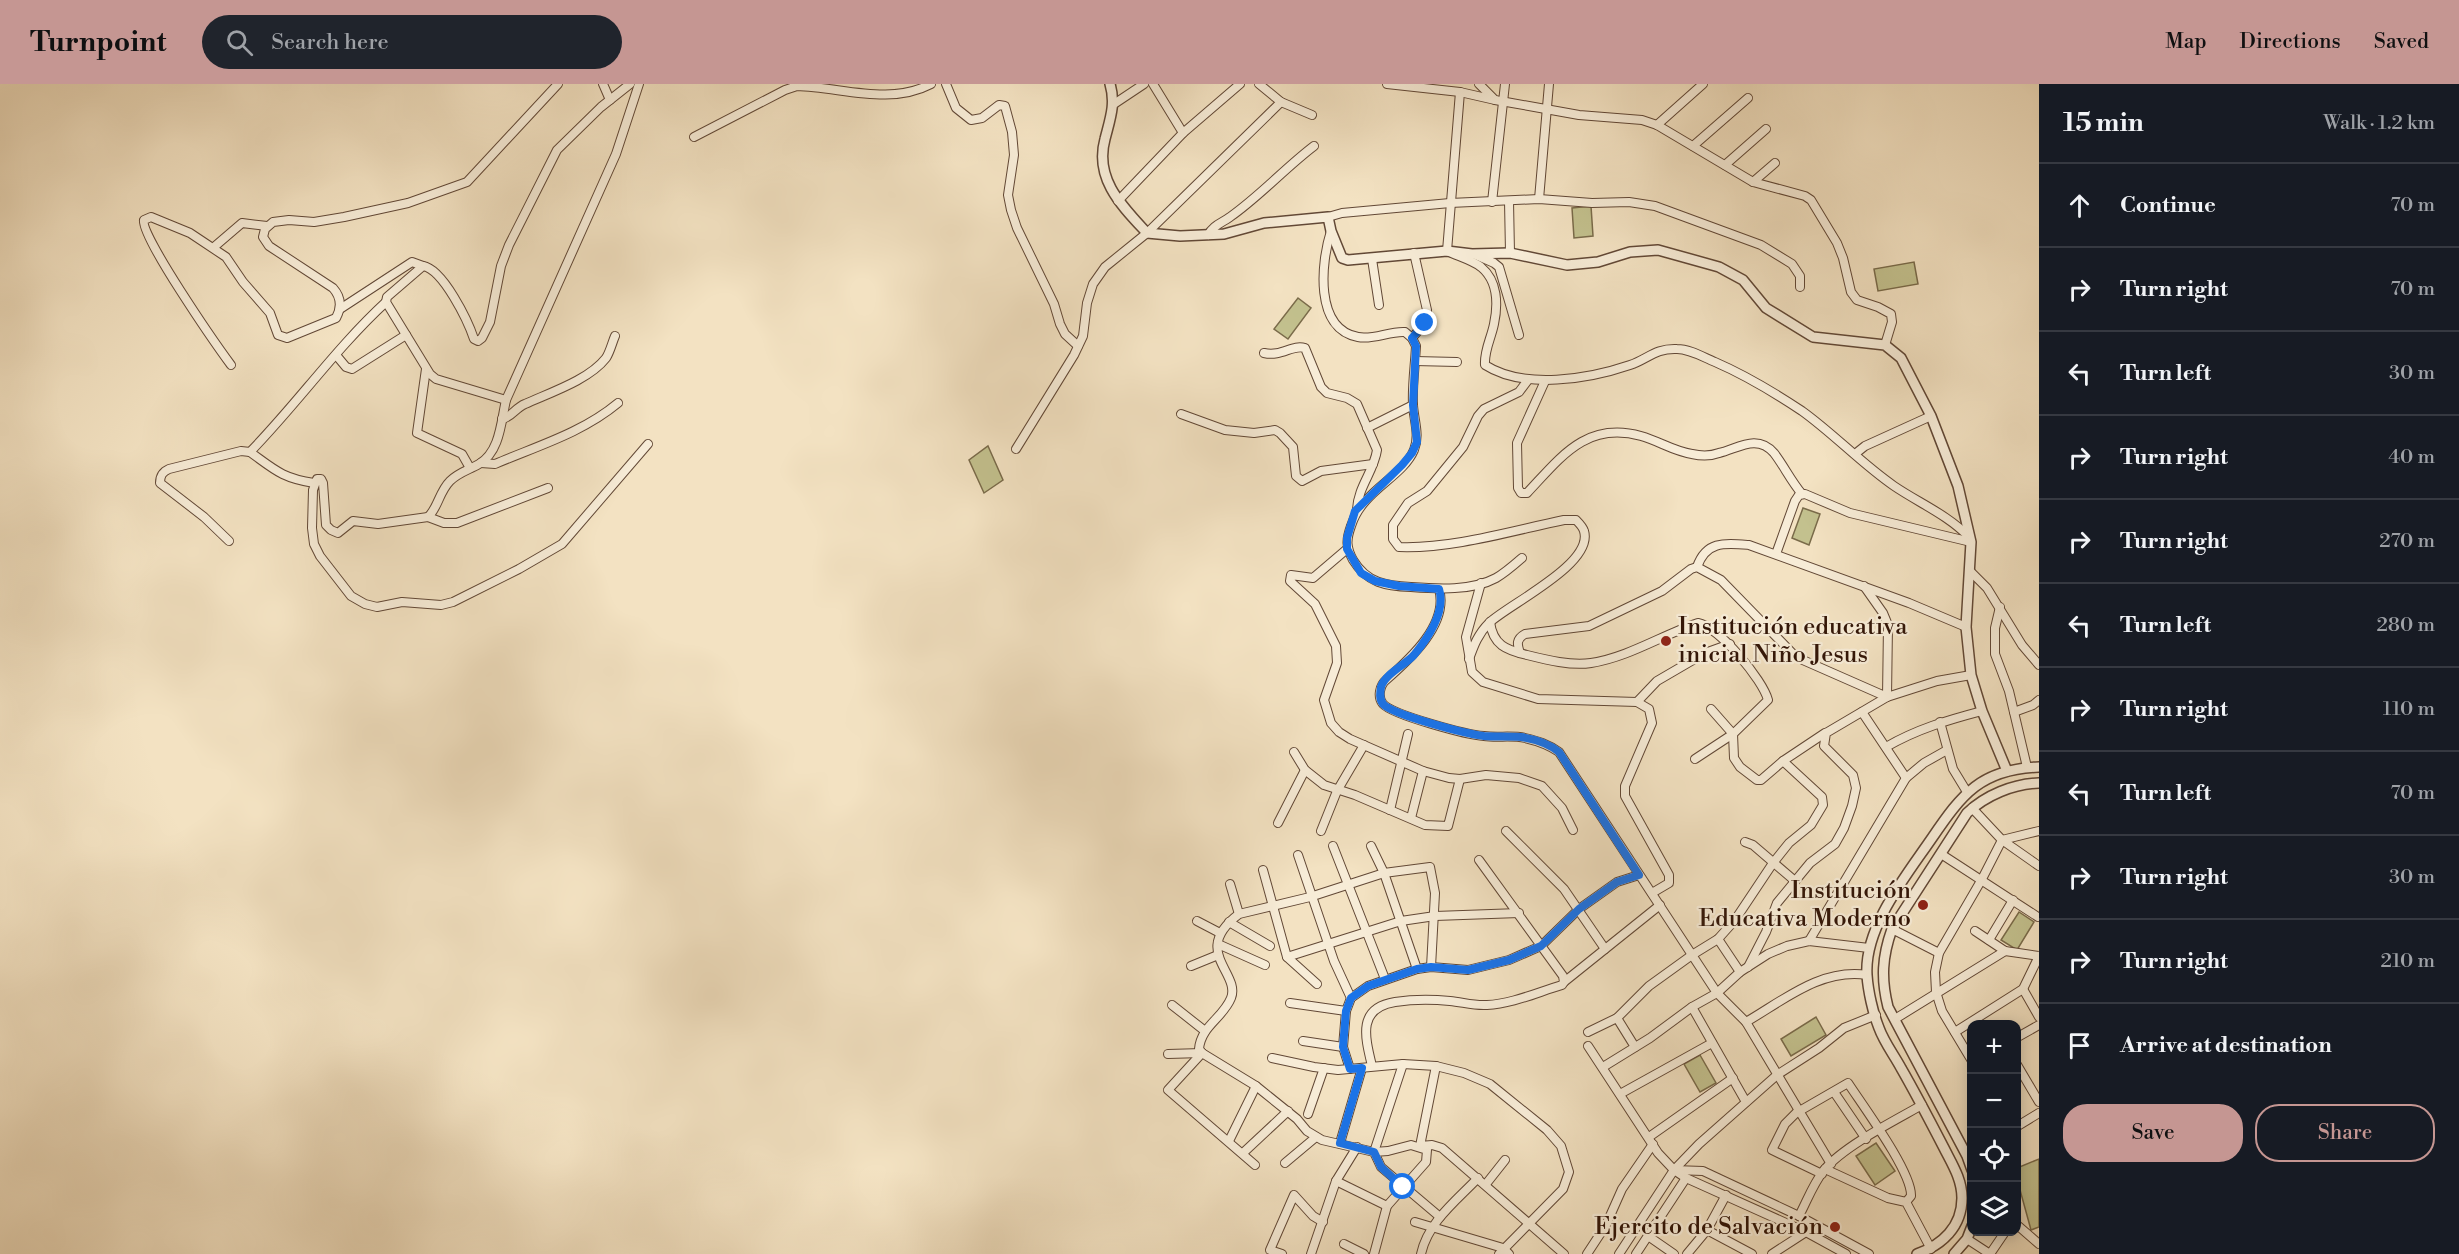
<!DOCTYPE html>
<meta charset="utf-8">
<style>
:root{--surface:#171b24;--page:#20242c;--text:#f1f3f6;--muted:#9ea1a6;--line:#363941;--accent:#c59692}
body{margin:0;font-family:"Libre Bodoni",serif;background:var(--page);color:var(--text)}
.controls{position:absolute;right:18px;bottom:18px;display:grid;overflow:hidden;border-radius:12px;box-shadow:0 3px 15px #0003}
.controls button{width:54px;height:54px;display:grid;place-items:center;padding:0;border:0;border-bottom:2px solid var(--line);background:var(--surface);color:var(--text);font:30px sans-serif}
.stop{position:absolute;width:18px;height:18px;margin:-14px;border:4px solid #1a73e8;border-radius:50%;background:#fff}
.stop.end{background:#1a73e8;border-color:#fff;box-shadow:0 2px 6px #0008}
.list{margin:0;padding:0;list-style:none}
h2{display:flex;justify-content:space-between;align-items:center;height:78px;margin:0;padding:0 24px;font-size:26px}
h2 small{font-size:20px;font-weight:400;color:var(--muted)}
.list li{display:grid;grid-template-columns:39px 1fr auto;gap:18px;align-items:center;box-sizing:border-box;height:84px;padding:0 24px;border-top:2px solid var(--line)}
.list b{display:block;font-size:22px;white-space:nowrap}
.list em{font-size:20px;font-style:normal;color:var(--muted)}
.actions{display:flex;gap:12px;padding:18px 24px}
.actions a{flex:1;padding:14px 0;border:2px solid var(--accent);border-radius:24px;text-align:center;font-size:21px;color:var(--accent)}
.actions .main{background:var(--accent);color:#111}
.icon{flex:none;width:33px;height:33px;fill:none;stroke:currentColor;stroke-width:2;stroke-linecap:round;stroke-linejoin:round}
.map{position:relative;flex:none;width:2039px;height:1170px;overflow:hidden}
header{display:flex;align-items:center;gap:36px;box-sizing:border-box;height:84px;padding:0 30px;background:var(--accent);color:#111}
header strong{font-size:28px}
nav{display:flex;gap:33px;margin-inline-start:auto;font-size:21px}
.search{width:420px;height:54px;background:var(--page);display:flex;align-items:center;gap:15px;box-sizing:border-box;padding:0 21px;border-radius:33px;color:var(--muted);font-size:22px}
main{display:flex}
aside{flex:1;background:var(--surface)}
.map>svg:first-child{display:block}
</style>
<header>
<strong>Turnpoint</strong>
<div class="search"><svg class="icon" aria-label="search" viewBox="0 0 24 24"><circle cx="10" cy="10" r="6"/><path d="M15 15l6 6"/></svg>Search here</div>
<nav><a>Map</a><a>Directions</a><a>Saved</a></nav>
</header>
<main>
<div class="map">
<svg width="2039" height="1170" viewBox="0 0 2039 1170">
<rect width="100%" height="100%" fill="#f3e2c2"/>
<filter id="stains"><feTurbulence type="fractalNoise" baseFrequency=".00333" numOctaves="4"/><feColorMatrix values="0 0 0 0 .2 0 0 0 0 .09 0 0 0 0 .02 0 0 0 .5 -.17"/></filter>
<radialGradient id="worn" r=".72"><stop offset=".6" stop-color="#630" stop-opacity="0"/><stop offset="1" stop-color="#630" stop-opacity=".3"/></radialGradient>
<!-- green -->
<g fill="#c3c18e" stroke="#7a6b4a" stroke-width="1.5">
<polygon points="1591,122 1593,152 1574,154 1572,124"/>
<polygon points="1914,178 1918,200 1878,207 1874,185"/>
<polygon points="1298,214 1311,224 1288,255 1274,245"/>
<polygon points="988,362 1003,396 984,409 969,376"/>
<polygon points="1803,424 1820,430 1809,461 1792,454"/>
<polygon points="2019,828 2034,838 2017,866 2001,856"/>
<polygon points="1816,933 1826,951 1791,972 1781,955"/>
<polygon points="1700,971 1716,999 1700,1008 1684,980"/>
<polygon points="1876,1059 1895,1087 1875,1101 1856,1072"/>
<polygon points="2039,1075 2039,1143 2031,1146 2017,1095 2017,1084"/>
</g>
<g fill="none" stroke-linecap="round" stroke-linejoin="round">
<!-- minor casing -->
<g stroke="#624836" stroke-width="10">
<g id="minor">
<polyline points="603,0 610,16"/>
<path d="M639,0L616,70L506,316C501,338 500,368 479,380C469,386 459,388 450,397C439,408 438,424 428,433L378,440L353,437L338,449L331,446L326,441L323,399L321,395H317L313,406L312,444L314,460L320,472L351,512L365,520L377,523L402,518L441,521L453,518L519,485L562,460L648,360"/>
<polyline points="946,0 956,24 971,36 982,34 999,21 1005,22 1012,48 1014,71 1008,111 1011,126 1017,144 1054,220 1060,240 1065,250 1078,262"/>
<polyline points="1153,0 1183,49"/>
<polyline points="1259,0 1281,18 1312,31"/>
<polyline points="1387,0 1460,8 1495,16"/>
<polyline points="1479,0 1495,16 1579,31 1642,36 1657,41 1753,98 1805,112 1811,116 1837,159 1843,174 1851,208 1857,216 1878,223 1891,230 1892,238 1885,261"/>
<path d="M1460,8L1447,167C1457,172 1472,176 1481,183C1498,197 1498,221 1494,240C1491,255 1484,266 1485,281C1524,306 1589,295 1630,281C1648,275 1655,264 1677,265C1690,265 1703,273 1715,278C1745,291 1775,309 1802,327C1834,350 1862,380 1894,402C1919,419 1948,431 1969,453"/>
<polyline points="1114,20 1144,0"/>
<polyline points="1657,41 1703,0"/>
<path d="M694,53L785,6L797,2C841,3 889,22 931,0"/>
<polyline points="1693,62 1748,14"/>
<polyline points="1725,81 1766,45"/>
<polyline points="1753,98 1775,79"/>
<polyline points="1539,115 1549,0"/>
<polyline points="1118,117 1183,49 1240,0"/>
<polyline points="1509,117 1510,169"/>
<polyline points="1492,118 1505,0"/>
<polyline points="1328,133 1342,129 1450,119 1539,115 1592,119 1629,118 1655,122 1761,161 1792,180 1800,192 1800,203"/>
<path d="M1331,147C1321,178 1314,245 1358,253C1374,256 1389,247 1405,248L1412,254L1416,262C1415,282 1412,302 1413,321C1414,337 1420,351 1414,366C1402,394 1362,406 1351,442C1346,456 1346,463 1353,476C1367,499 1386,502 1411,503C1438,505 1472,507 1496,494C1505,489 1514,481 1522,474"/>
<path d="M1208,151C1213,141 1222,139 1230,133C1260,112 1285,84 1314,62"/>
<polyline points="214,163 242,139 267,142"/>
<polyline points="1476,171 1494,179 1499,183 1519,251"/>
<polyline points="1372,175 1379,221"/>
<polyline points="340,225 412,178 423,182"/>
<polyline points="1412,254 1425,239 1427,226 1414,169"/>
<path d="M1264,269C1282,273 1292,260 1305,264L1321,303L1327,309L1347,314L1357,320L1377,366C1374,387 1358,403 1357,425"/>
<polyline points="336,271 346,283 352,285 406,251"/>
<polyline points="1415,277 1457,278"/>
<path d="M231,281C217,262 139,150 144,136L151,133L190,149L226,173L243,198L270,229L278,251L287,254L336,234C342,223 341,213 333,204L269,162L263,153L265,145L273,138L289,136L314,138L344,133L408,119L467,98L558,0"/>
<polyline points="426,285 417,349 462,370 470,384"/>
<path d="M1545,297L1517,359L1518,404L1521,409H1527C1561,373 1586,337 1641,352C1659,357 1673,367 1692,370C1701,372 1711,372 1719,369C1737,365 1757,349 1774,369C1784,382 1791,397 1802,410"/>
<path d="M506,316L436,295L430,290L386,218L387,213L423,182C443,185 468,237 474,255L478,257L482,254L490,238L501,182L509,161L557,66L601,23L630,0"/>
<polyline points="1181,330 1225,346 1254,349 1275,346 1280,349 1293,363 1296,392 1302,397 1321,387 1373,380"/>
<path d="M502,335C512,333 515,324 525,320C549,309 589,296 606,274C610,268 612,259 615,252"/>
<polyline points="1367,344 1413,321"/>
<polyline points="1016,365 1074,271 1083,252 1087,219 1093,200 1105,183 1147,149 1281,18"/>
<polyline points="1855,370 1865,362 1931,332"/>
<path d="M481,379L495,380C537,362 582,349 618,319"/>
<path d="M314,399C282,394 275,386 250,368C297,320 336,264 386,218"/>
<polyline points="428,433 444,439 457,439 548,404"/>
<path d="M229,457L204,433L160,399C160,392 162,388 169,385L241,367L250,368"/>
<polyline points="1347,465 1313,494 1291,491 1290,497 1315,520 1336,562 1337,579 1324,616 1331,639 1339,648 1350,655 1423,687 1449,694 1460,695 1486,691 1519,694 1542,702 1562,724 1573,746"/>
<polyline points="1776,470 1795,417 1799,411 1805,410 1850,429 1971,458"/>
<path d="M1697,483C1706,457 1724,459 1749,461L1909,519L1966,543"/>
<polyline points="1970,487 1987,504 2022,561 2039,581"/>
<polyline points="1481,499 1466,553 1472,588 1483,598 1538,615 1637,618 1657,597 1705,569 1730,560"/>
<path d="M1439,505C1449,540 1410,575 1386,596C1380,601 1377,613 1383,620C1393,631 1467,651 1484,652C1497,654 1512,651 1525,654C1538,657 1548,660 1559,668L1717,909L1746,938L1831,1080"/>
<polyline points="2000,523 1995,544 1995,570 2009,607 2027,683"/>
<path d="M1490,538C1493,561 1506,566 1527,571C1547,576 1571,582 1591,579C1629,573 1662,551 1698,539C1719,543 1763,596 1768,616L1733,650L1695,675"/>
<path d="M1520,569C1517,560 1516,555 1525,550L1589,542L1662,507L1691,485L1697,483L1721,496L1796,573L1887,613L1888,541L1883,529L1864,502"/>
<path d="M1469,575C1474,561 1478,550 1489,539C1509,520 1594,480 1584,447C1583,443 1579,439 1576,436H1564C1511,447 1452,465 1399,463L1393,455V441L1408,419L1427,407L1463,363L1478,332L1484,325L1519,308L1528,296"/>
<polyline points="1637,618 1649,625 1652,639 1625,702 1625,712 1669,791 1669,799 1652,809"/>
<polyline points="1711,625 1733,650 1734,674 1740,683 1757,696 1761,696 1783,677 1825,649"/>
<polyline points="1862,628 1906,694"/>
<polyline points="2014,628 2033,621 2039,616"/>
<polyline points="1940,638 1953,685 1967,708"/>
<path d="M1886,663C1917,645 1948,636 1982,627"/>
<polyline points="1294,668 1305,686 1324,701 1355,711 1425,741 1448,742 1460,695"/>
<polyline points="1972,724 2002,756 2039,782"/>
<polyline points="1390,726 1408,650"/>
<polyline points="1411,734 1423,687"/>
<polyline points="1278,739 1305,686"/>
<polyline points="1321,747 1337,707 1364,661"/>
<polyline points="1506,747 1564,805 1605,865"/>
<polyline points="1745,758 1753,761 1795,797"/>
<polyline points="1333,762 1385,895"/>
<polyline points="1371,762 1384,789 1417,885"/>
<polyline points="1941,770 2038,833"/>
<polyline points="1298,771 1334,877 1351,914"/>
<polyline points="1263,786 1287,873 1317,900"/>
<polyline points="1230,800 1239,830"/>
<polyline points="1197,837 1220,849"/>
<polyline points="1229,838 1270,862"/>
<polyline points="1892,845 1939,869"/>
<polyline points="1975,847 2005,867 2039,872"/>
<polyline points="1718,855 1740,888"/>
<polyline points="1989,856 2013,816"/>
<polyline points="1809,857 1906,694 1924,679 1947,666"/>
<polyline points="1218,860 1265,881"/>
<polyline points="1287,873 1401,837 1435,832 1519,829"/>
<polyline points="1191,882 1218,871"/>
<polyline points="1748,883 1766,848 1777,819 1810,779 1835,760 1844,744 1852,722 1856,704 1853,691 1824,662 1826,649 1887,613 1937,597 1971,591"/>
<polyline points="1564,898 1660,821"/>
<polyline points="2023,905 2039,933"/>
<polyline points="1290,919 1346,927"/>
<polyline points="1172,921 1205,947"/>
<polyline points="1692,923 1746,1018"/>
<polyline points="1617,934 1635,963"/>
<polyline points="1895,935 2005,867"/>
<path d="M1746,938C1784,916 1821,884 1867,891"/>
<polyline points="1588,948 1617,934 1649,902 1692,871 1718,855 1735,836 1773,779 1789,759 1811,741 1823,721 1822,713 1783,677"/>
<polyline points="1955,948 2023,905 2039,872"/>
<polyline points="2016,954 2039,941"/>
<polyline points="1303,957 1343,963"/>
<polyline points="1588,962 1658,1069 1674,1086 1686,1094 1806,1148 1846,1170"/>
<polyline points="1202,969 1168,1006 1255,1081"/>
<polyline points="1168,970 1202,969"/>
<polyline points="1272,974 1314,983 1338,986 1403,980 1436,982 1464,989 1490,1000 1547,1046 1561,1062 1569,1088 1563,1105 1499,1170"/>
<polyline points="1972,977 1942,927 1936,908 1935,888 1939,869 1982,795 2002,756 2039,747"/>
<polyline points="2016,979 2039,1018"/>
<polyline points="1403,980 1374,1068 1381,1083 1440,1133"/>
<path d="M1372,982C1365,953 1357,924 1395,918C1414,915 1431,915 1450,917C1462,918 1474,922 1487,921C1512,920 1538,908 1562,901L1564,898L1563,892L1479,776"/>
<polyline points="1436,982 1420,1062 1432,1061 1442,1064 1564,1170"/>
<polyline points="1603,983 1650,954 1692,923 1717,909 1740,888 1768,870 1787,862 1809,857 1869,864"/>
<polyline points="1350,985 1343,963 1346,927 1351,914 1368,902 1417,885 1431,883 1468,886 1509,876 1541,862 1579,825 1617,798 1639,791"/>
<polyline points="1834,1008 1866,1055"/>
<polyline points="1620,1010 1712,959"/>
<polyline points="1308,1030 1324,984"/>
<polyline points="2016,1043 2039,1029"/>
<polyline points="1649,1053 1733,994"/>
<polyline points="1229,1057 1256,1002"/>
<polyline points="1340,1059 1362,984"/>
<polyline points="1243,1069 1288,1027"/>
<polyline points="1285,1079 1316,1053"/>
<polyline points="1825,1085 1888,1114 1906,1118 1931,1165"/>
<polyline points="1674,1086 1703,1087 1799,1132 1869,1170"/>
<path d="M1822,1090L1772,1066L1785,1040L1796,1029L1848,999C1863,1022 1912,1088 1911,1112L1906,1118"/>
<polyline points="1336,1097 1387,1122"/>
<polyline points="1486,1100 1505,1076"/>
<path d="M1799,1132C1807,1117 1813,1100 1824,1086C1844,1062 1894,1037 1922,1021"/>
<polyline points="1415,1138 1503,1164 1509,1170"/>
<polyline points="2016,1140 2039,1160"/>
<polyline points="1707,1146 1752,1170"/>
<polyline points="1648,1152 1674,1170"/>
<polyline points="1967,1155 1990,1170 2005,1148"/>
<polyline points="1344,1160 1364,1170"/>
<polyline points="1282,1170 1270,1166 1294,1111 1313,1132 1323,1138"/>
<polyline points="1311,1170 1336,1097 1357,1063"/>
<path d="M1374,1170L1387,1122L1426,1078L1427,1066L1411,1061L1388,1067L1374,1068L1322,1056L1307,1047L1297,1035L1256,1002L1202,969L1199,965C1201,942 1223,934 1231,914C1241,889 1190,867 1239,830L1310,813L1384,789L1430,783L1435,809L1431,883"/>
<path d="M1421,1170C1428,1138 1456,1117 1478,1094"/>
<polyline points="1587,1170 1606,1141 1622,1105 1653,1060"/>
<polyline points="1619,1170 1674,1086 1699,1060 1777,991 1819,964 1844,944 1876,931"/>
<polyline points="1636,1170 1686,1094"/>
<polyline points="1687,1170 1707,1146 1726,1111"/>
<polyline points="1772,1170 1806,1148"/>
</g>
</g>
<!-- tertiary casing -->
<g stroke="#624836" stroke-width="12">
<g id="tertiary">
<path d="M1110,0C1116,20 1110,35 1105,55C1094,95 1122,122 1147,149L1180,152L1224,150L1264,139L1328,133L1331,147L1342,174L1348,176L1447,167L1472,170L1510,169L1567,181L1598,178L1630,168L1658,166L1719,183L1743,196L1766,224L1813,253L1885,261L1901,274L1931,332L1958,402L1971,458L1966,543L1971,591L1982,627L2007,687"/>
<path d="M1972,1086L1967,1072L1888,923C1881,895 1882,873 1892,845L1967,729C1986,711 2013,700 2039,699"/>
<path d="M1917,1170C1942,1161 1962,1143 1962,1114C1962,1095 1952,1080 1944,1064C1930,1037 1916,1010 1901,984C1894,971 1884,958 1879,944C1873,929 1868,907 1867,891C1864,843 1906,792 1932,754C1962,710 1981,685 2039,683"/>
<polyline points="1954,1170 1967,1155 1972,1142"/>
</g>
</g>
<!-- minor -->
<use href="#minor" stroke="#f7ecd7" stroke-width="8"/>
<!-- tertiary -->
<use href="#tertiary" stroke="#f7ecd7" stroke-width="9"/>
</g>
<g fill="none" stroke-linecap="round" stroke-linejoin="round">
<!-- route -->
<path stroke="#1a73e8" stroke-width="8" d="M1403,1103L1381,1083L1374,1068L1340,1059L1362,984L1350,985L1343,963L1346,927L1351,914L1368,902L1417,885L1431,883L1468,886L1509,876L1541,862L1579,825L1617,798L1639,791L1559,668C1548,659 1534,655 1521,653C1508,652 1496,653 1484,652C1467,650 1393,631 1383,620C1379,615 1380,609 1381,603C1385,590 1405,581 1414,571C1428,554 1446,527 1439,505L1399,502L1375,497L1361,489L1347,465V454L1355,427L1402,381L1412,369L1417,358L1413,321L1416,262L1412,254L1425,239"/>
</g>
<!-- markers -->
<g fill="#8f2418" stroke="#f7ecd7" stroke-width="2">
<circle cx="1666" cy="557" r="6"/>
<circle cx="1923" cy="821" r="6"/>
<circle cx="1835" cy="1143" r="6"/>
</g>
<g text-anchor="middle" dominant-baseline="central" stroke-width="4.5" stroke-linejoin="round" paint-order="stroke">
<!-- poi labels -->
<g font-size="24" fill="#321507" stroke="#f7ecd7" text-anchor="end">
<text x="1678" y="543" text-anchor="start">Institución educativa<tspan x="1678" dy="28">inicial Niño Jesus</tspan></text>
<text x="1911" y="807">Institución<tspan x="1911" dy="28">Educativa Moderno</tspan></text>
<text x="1823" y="1143">Ejercito de Salvación</text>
</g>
</g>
<rect width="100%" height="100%" filter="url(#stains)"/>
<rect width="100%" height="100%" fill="url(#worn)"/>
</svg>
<div class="controls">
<button>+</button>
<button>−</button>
<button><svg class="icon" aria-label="locate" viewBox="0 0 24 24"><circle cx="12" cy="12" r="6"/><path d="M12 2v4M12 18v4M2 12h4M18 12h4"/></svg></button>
<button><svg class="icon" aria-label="layers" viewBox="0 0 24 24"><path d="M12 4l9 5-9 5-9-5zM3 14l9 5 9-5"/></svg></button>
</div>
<div class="stop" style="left:1403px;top:1103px"></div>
<div class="stop end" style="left:1425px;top:239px"></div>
</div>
<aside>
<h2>15 min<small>Walk · 1.2 km</small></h2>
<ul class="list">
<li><svg class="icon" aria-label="ahead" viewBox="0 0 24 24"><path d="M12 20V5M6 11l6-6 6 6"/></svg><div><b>Continue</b></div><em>70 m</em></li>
<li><svg class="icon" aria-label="right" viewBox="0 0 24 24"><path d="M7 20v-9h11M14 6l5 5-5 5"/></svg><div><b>Turn right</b></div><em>70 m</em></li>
<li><svg class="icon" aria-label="left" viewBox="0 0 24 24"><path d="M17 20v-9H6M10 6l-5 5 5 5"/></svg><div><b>Turn left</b></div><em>30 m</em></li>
<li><svg class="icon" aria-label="right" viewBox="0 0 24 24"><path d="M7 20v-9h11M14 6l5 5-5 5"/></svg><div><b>Turn right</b></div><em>40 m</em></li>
<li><svg class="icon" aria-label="right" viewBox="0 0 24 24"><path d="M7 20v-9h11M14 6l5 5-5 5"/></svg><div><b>Turn right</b></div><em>270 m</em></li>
<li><svg class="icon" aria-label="left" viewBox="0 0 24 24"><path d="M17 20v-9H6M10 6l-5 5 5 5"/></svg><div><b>Turn left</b></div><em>280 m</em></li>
<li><svg class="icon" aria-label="right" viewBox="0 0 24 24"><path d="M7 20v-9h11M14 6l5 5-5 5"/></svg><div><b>Turn right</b></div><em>110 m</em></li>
<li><svg class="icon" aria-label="left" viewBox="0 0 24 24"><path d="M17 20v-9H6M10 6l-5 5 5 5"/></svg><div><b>Turn left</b></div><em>70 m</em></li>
<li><svg class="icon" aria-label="right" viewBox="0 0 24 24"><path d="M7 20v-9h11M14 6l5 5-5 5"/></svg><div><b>Turn right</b></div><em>30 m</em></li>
<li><svg class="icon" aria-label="right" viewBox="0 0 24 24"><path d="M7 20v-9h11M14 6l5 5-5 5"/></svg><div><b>Turn right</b></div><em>210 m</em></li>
<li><svg class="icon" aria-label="arrive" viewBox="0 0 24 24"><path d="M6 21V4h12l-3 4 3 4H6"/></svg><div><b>Arrive at destination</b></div></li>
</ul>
<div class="actions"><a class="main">Save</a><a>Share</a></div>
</aside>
</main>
